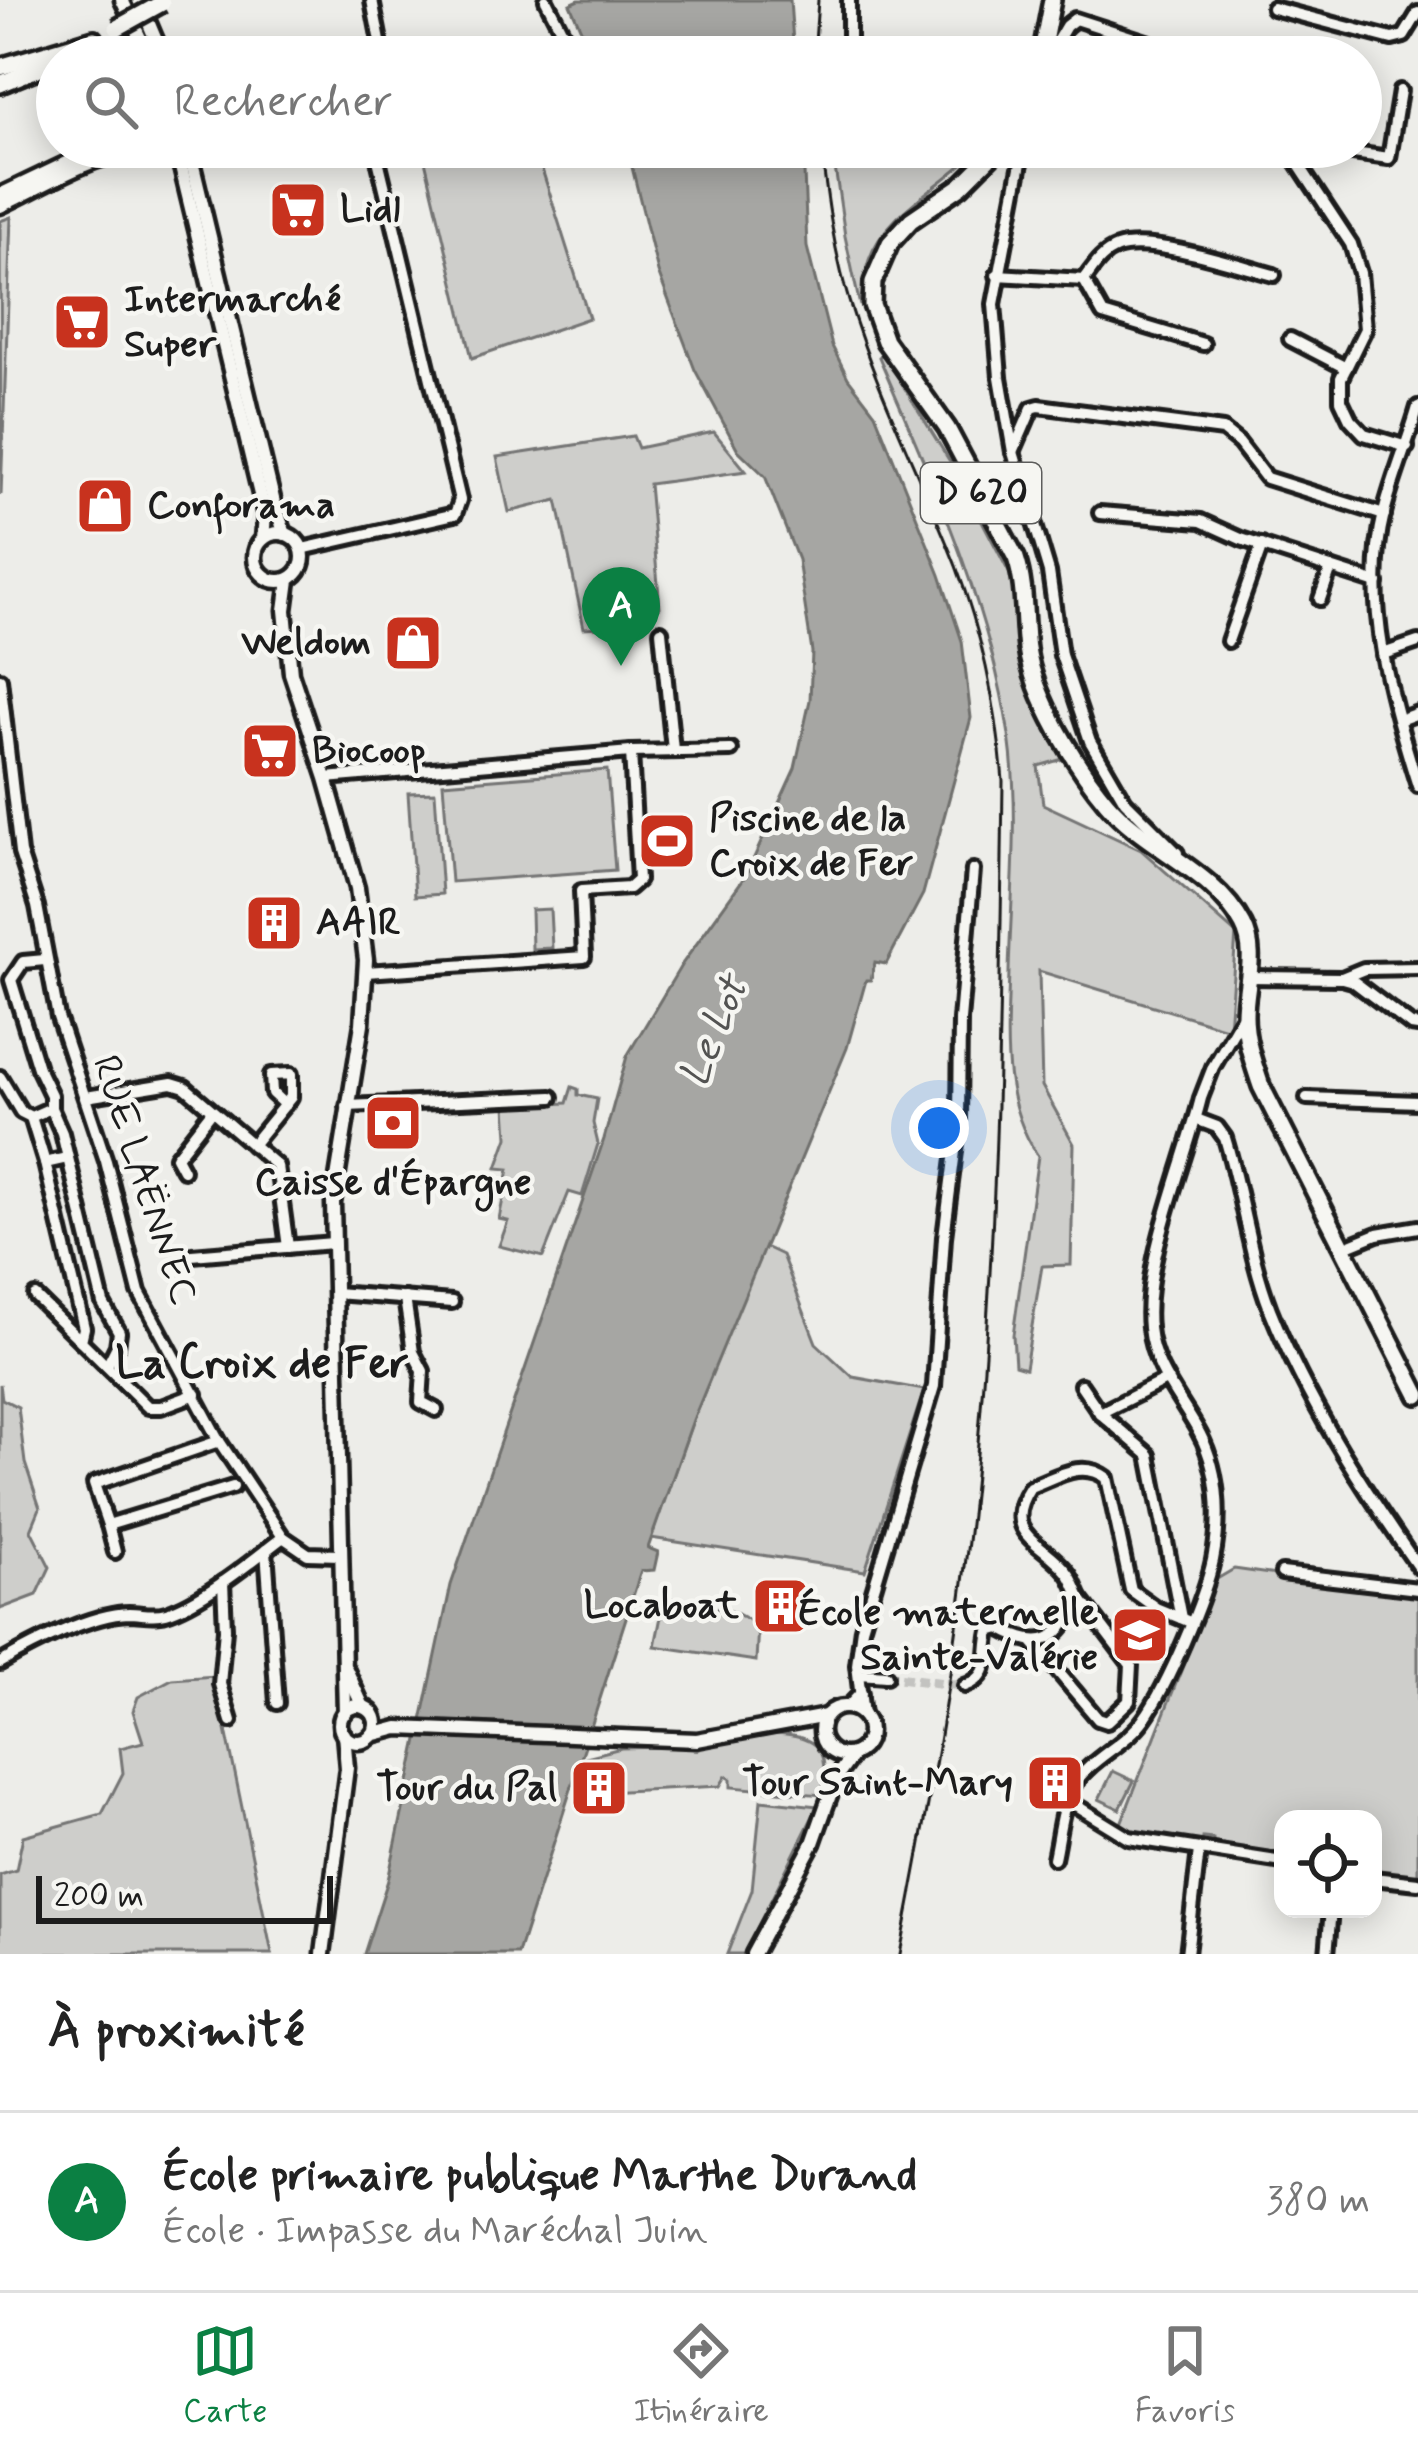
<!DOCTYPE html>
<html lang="fr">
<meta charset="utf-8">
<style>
:root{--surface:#fff;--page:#f2f2f2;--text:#222;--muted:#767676;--line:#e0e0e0;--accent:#0b8043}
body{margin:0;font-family:Mynerve,sans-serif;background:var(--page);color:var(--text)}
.controls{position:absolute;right:36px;bottom:36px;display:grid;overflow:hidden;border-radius:24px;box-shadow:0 6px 30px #0003}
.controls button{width:108px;height:108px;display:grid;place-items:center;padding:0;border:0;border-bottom:3px solid var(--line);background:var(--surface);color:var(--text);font:60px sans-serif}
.scale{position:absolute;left:36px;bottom:30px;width:297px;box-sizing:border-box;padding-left:12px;border:6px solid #1c1c1c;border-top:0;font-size:33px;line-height:42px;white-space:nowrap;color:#1c1c1c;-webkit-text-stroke:9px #f6f6f2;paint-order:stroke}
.you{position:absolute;left:939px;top:1128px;width:42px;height:42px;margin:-30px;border:9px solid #fff;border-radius:50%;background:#1a73e8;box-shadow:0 0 0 18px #1a73e833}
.badge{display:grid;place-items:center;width:78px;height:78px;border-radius:50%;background:var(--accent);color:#fff;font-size:39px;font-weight:700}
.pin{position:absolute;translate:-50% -99px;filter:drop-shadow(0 3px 6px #0008)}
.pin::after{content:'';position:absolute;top:63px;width:42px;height:36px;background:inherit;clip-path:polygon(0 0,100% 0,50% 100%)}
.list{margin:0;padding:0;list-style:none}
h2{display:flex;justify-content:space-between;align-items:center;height:156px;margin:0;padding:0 48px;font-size:51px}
h2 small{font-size:39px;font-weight:400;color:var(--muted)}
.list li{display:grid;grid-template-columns:78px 1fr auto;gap:36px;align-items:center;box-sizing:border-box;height:180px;padding:0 48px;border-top:3px solid var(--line)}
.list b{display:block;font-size:45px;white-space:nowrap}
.list p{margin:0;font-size:39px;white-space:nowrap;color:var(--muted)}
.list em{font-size:39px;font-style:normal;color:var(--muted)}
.icon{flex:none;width:66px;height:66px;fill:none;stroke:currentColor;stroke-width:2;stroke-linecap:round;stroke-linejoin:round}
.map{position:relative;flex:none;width:1418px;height:1954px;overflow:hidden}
.search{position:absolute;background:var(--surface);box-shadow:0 6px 30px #0003;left:36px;right:36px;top:36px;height:132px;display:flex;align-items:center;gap:30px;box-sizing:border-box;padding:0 42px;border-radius:66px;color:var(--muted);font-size:45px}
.sheet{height:336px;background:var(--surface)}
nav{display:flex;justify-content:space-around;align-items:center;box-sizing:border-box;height:168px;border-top:3px solid var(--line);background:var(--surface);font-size:33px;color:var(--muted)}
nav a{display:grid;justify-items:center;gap:6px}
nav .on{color:var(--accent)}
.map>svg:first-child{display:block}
</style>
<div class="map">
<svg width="1418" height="1954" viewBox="0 0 1418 1954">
<rect width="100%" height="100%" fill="#edede9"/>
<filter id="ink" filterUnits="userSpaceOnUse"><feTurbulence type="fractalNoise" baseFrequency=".00833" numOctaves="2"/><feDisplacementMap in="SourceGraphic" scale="24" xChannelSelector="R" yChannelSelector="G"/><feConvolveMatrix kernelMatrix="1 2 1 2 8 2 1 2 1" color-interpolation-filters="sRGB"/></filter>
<g filter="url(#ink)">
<!-- green -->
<g fill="#cececb" stroke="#757574" stroke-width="3">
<polygon points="439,147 535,147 589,318 472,358 423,152"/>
<path d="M832,147H980C947,185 885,211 869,260C864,275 863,291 860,306L845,236Z"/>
<polygon points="11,217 1,495 0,221"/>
<path d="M883,353L957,473L1014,582L1022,667L1063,759L1038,766L1043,804L1141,850L1236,934L1229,1029L1039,971L1042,1086L1074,1144L1071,1265L1042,1266L1025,1368L1015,1365L1013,1335L1038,1156C1000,1099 1007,1037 1009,972C1011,894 1020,812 1009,735C988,601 932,480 879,357Z"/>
<polygon points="714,432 746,471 649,484 660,607 637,625 584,628 557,500 509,512 497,457 633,436 638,448"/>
<polygon points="607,770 615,870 451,882 443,783"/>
<polygon points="435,792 442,894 415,896 408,793"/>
<polygon points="550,909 552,948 532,949 531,910"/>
<polygon points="572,1087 578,1089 578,1095 597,1099 593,1123 598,1144 582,1196 569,1192 543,1257 499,1246 508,1221 499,1219 509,1169 497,1168 508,1137 506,1106 567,1103"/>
<polygon points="763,1246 782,1255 816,1343 853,1377 924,1390 865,1571 651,1538 693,1420"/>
<polygon points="0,1384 2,1399 18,1407 25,1463 40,1508 31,1530 50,1567 37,1595 0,1609"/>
<polygon points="1234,1569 1418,1595 1418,1880 1373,1875 1373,1819 1283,1819 1283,1855 1213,1845 1213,1839 1203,1838 1202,1843 1133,1833 1120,1826 1217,1579"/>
<polygon points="665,1597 734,1612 758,1625 756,1661 655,1646"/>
<polygon points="215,1676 272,1954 0,1954 0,1875 16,1870 23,1836 102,1814 123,1773 120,1748 143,1742 133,1711 138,1697 172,1679"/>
<path d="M776,1734C821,1737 829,1751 822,1795L731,1787V1779L726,1776L720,1786L605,1792L603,1783L594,1785L586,1757L621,1748L704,1746Z"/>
<polygon points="1113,1771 1134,1781 1120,1809 1099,1799"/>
<polygon points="761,1800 818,1806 744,1954 727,1954 752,1890"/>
</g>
<!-- water -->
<g fill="#a6a6a3" stroke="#6f6f6d" stroke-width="3">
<polygon points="579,0 790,0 794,57 593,57 570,4"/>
<polygon points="627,147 803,147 807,247 832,346 848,378 875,413 940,575 962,641 971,718 923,894 886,964 875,962 871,980 866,980 847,1048 693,1420 648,1548 658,1552 654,1570 641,1571 518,1954 364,1954 388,1880 451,1585 604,1139 627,1056 682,964 746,875 795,768 810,700 812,652 798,560 765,476 738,450 695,370 658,272"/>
</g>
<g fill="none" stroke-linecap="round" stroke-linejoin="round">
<!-- minor-tunnel -->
<polyline stroke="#c3c3c0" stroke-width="10" stroke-dasharray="10 5" stroke-linecap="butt" points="886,1676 965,1686"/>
<!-- minor casing -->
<g stroke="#1c1c1c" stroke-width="20">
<g id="minor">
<polyline points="372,0 383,57"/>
<polyline points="546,0 575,57"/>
<polyline points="849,0 849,57"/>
<polyline points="1273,8 1392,39 1404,36 1418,13"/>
<polyline points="1041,56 1049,55 1066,26 1075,19 1159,46"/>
<polyline points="1024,147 994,304 1000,377 1013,452 1049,572 1061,655 1090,741 1125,801 1177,853"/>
<polyline points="1278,147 1295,159 1351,244 1360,273 1365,329 1341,378 1341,400 1350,419 1364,434 1407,447"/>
<polyline points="1285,150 1310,147 1389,158 1400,91"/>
<path d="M997,275L1084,280C1094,267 1101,254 1117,248C1149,236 1240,266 1274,275"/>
<polyline points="1084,280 1103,314 1203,344"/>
<polyline points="1290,339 1346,368"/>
<path d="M1418,407C1408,442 1393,477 1384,513C1362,602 1391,701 1418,786"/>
<polyline points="1013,452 1032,408 1039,406 1223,430 1239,443 1266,478 1384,515"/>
<polyline points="1100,513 1201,521 1241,539 1377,583"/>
<polyline points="302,549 455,514 460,500 375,147"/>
<polyline points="1320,599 1331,568"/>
<polyline points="661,631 673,750"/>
<polyline points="1228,641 1262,545"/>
<polyline points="1383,654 1418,642"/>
<polyline points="0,679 20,853 37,906 58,1017 106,1161 139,1292 219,1441 283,1537 308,1554 339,1555"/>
<polyline points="1399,720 1418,713"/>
<polyline points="326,778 631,752 731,750"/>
<polyline points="366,972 584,957 581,891 629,888 638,880 631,752"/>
<polyline points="1250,977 1342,978 1353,981 1411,1025 1418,1026"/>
<polyline points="1342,978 1364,969 1418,968"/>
<polyline points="0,1077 21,1112 31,1117 51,1108 51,1095 38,1068 11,980 23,962 45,960"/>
<polyline points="86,1097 172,1083 185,1087 277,1166 288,1247"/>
<polyline points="1307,1098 1418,1102"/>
<polyline points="347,1106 552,1097"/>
<polyline points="51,1108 62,1133 103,1303 119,1332 117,1346 107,1366"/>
<polyline points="31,1117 45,1163"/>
<path d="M1196,1119L1217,1127L1225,1138C1242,1193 1249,1255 1270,1309C1307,1402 1361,1485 1418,1567"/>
<polyline points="252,1145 291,1097 291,1074 271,1075 272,1093 285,1105"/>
<polyline points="67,1158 45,1163 84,1328 81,1341 148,1407 161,1407 196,1394"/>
<polyline points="183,1170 176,1157 212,1111"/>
<polyline points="1343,1248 1377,1234 1418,1227"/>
<polyline points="192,1255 333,1243"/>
<polyline points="335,1293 452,1302"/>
<polyline points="35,1296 81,1341"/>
<polyline points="405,1298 413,1352 423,1371 421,1402 436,1410"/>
<polyline points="1081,1385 1100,1413 1149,1455 1181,1618"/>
<polyline points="1100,1413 1166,1380"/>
<polyline points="219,1441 94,1484 108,1525 233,1487"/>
<polyline points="108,1525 115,1552"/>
<polyline points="266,1550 277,1703"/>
<polyline points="1282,1573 1418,1589"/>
<polyline points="223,1582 225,1629 220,1684 231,1721"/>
<polyline points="1033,1642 1098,1719 1107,1722 1129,1701 1131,1665 1080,1598"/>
<path d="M0,1663C33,1644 91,1614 129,1613C142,1613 153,1617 166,1613C202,1602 252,1561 283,1537"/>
<polyline points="859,1674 886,1676"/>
<path d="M965,1686C993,1676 984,1655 990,1631L1000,1628C1044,1653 1059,1640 1080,1598C1076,1590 1073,1579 1067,1572C1043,1541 999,1535 1030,1487C1057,1477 1082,1459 1107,1478L1131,1590L1156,1608L1190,1622"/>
<polyline points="848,1707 861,1693"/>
<polyline points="863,1715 857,1665 862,1628 934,1386 944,1237 959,1120 960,1020 973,870"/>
<polyline points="1067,1800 1129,1838 1283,1862"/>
<path d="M1054,1858C1059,1836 1061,1807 1072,1788C1088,1759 1125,1746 1144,1719C1167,1687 1205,1598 1213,1560C1222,1515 1219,1466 1196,1427C1177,1394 1153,1367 1149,1328C1142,1263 1185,1163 1201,1098L1213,1067L1244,1014"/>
<polyline points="1373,1878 1418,1883"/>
<polyline points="1187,1954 1199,1850"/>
<polyline points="1327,1954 1331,1909"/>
</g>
</g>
<!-- tertiary casing -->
<g stroke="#1c1c1c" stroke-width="21">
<g id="tertiary">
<polyline points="122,0 149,57"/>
<polyline points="139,0 163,57"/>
<polyline points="196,151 193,166 274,503 285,534"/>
<polyline points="173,156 181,167 265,515 263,539"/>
<polyline points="0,195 84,155 116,147"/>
<path d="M0,206C49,183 104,147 160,148"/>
<circle cx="279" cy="557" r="24"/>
<polyline points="289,580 285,610 291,673 326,778 357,888 366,960 362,1024 333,1203 345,1713"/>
<polyline points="346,1669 363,1707"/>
<circle cx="358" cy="1724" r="18"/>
<circle cx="845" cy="1731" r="24"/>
<polyline points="372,1735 398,1728 697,1740 826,1716"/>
<polyline points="323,1954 347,1768 344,1734"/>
<polyline points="753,1954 813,1843 836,1778 853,1754"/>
</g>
</g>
<!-- primary casing -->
<g stroke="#1c1c1c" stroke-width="24">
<g id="primary">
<polyline points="1041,57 1052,0"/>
<polyline points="0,67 94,39"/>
<polyline points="0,84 57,61"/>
<path d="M1000,147L961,186L911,220L890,243L873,282L872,305L885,341L947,428L1016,558C1026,588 1023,618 1027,649C1034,697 1075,765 1107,803C1145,848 1215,871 1243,925C1258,953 1245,985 1245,1015C1245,1040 1253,1062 1261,1086L1418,1395"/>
</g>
</g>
<!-- minor -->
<use href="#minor" stroke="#f6f6f2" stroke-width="10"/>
<!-- tertiary -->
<use href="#tertiary" stroke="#f6f6f2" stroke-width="12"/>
<!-- primary -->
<use href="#primary" stroke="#f6f6f2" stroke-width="15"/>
<!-- rail -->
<g stroke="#1c1c1c" stroke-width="3">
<polyline points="814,57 818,0"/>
<path d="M821,147C827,199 834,251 849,301C877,392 921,477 956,566C982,634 997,708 1003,781C1000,1025 997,1271 971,1515C955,1663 928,1809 900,1954"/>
</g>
<!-- primary-bridge casing -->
<g stroke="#1c1c1c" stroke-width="24" stroke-linecap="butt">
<polyline id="primary-bridge" points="117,28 162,3"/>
</g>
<!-- primary-bridge -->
<use href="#primary-bridge" stroke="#f6f6f2" stroke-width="15"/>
</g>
</g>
<!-- icons -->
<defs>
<g id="supermarket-square" transform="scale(3)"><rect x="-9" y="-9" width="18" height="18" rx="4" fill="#c8321e" stroke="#f6f6f2"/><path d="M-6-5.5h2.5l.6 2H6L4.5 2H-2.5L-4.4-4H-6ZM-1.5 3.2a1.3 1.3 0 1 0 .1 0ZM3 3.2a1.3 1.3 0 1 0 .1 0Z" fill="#fff"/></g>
<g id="shop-square" transform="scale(3)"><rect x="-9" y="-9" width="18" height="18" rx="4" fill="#c8321e" stroke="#f6f6f2"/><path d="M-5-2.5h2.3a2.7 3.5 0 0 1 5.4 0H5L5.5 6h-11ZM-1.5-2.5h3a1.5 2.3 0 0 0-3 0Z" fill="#fff"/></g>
<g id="stadium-square" transform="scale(3)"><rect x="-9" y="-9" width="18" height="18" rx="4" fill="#c8321e" stroke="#f6f6f2"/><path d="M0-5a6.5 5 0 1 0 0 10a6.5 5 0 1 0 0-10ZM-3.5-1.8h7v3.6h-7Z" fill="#fff"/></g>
<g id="building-square" transform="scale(3)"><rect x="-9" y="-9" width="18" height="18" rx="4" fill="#c8321e" stroke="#f6f6f2"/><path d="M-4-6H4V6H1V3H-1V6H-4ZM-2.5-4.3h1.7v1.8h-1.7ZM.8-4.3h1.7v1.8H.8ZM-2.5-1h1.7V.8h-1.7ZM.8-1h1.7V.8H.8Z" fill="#fff"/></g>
<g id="bank-square" transform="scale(3)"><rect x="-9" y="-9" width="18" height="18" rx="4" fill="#c8321e" stroke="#f6f6f2"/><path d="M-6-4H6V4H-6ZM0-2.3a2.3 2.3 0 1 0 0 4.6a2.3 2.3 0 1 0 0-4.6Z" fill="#fff"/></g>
<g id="school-square" transform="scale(3)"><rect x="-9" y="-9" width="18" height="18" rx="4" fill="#c8321e" stroke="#f6f6f2"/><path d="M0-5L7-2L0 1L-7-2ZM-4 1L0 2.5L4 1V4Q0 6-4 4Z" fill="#fff"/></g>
</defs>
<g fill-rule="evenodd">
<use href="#supermarket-square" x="298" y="210"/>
<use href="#supermarket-square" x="82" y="322"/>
<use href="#shop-square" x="105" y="506"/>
<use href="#shop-square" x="413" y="643"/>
<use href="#supermarket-square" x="270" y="751"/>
<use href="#stadium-square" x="667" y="841"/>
<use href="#building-square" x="274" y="923"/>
<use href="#bank-square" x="393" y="1123"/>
<use href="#building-square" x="781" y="1606"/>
<use href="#school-square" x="1140" y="1635"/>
<use href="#building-square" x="1055" y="1783"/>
<use href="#building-square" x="599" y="1788"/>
</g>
<g text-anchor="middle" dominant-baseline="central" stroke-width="9" stroke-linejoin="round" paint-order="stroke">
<!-- shield labels -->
<rect fill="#f6f6f2" stroke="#5d5d5c" stroke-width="3" x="921" y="463" width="120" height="60" rx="9"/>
<g font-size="36" font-weight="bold" fill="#1c1c1c">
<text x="981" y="493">D 620</text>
</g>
<!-- poi labels -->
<g font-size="39" font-weight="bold" fill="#1c1c1c" stroke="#f6f6f2" text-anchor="start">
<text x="340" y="210">Lidl</text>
<text x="124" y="300">Intermarché<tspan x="124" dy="45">Super</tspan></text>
<text x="147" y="506">Conforama</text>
<text x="371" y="643" text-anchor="end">Weldom</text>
<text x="312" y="751">Biocoop</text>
<text x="709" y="819">Piscine de la<tspan x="709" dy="45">Croix de Fer</tspan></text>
<text x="316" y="923">AAIR</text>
<text x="393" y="1183" text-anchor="middle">Caisse d'Épargne</text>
<text x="739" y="1606" text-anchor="end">Locaboat</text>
<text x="1098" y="1613" text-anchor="end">École maternelle<tspan x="1098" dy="45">Sainte-Valérie</tspan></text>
<text x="1013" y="1783" text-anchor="end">Tour Saint-Mary</text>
<text x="557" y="1788" text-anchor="end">Tour du Pal</text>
</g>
<!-- street labels -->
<g font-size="39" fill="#1c1c1c" stroke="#f6f6f2">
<text transform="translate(143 1180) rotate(72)">RUE LAËNNEC</text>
</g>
<!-- water labels -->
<g font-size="42" font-style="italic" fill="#535352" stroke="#f6f6f2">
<text transform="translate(715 1032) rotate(-67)">Le Lot</text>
</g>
<!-- quarter labels -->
<g font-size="45" font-weight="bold" fill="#1c1c1c" stroke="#f6f6f2">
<text x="262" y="1364">La Croix de Fer</text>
</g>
</g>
</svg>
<div class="controls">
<button><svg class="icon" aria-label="locate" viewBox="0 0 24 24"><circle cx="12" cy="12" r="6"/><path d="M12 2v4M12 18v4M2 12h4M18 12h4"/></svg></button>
</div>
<div class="scale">200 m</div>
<div class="you"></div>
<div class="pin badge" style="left:621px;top:666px">A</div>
<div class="search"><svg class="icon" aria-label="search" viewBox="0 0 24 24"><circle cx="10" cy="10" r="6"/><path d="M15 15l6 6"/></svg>Rechercher</div>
</div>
<section class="sheet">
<h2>À proximité<small></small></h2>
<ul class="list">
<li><span class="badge">A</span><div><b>École primaire publique Marthe Durand</b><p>École · Impasse du Maréchal Juin</p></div><em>380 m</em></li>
</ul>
</section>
<nav>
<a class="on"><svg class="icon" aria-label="map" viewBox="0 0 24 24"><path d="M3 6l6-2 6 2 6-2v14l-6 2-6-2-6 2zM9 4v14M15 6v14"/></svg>Carte</a>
<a><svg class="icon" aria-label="directions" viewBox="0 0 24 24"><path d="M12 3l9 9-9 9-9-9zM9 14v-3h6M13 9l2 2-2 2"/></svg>Itinéraire</a>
<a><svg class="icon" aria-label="saved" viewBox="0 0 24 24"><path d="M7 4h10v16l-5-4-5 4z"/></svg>Favoris</a>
</nav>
